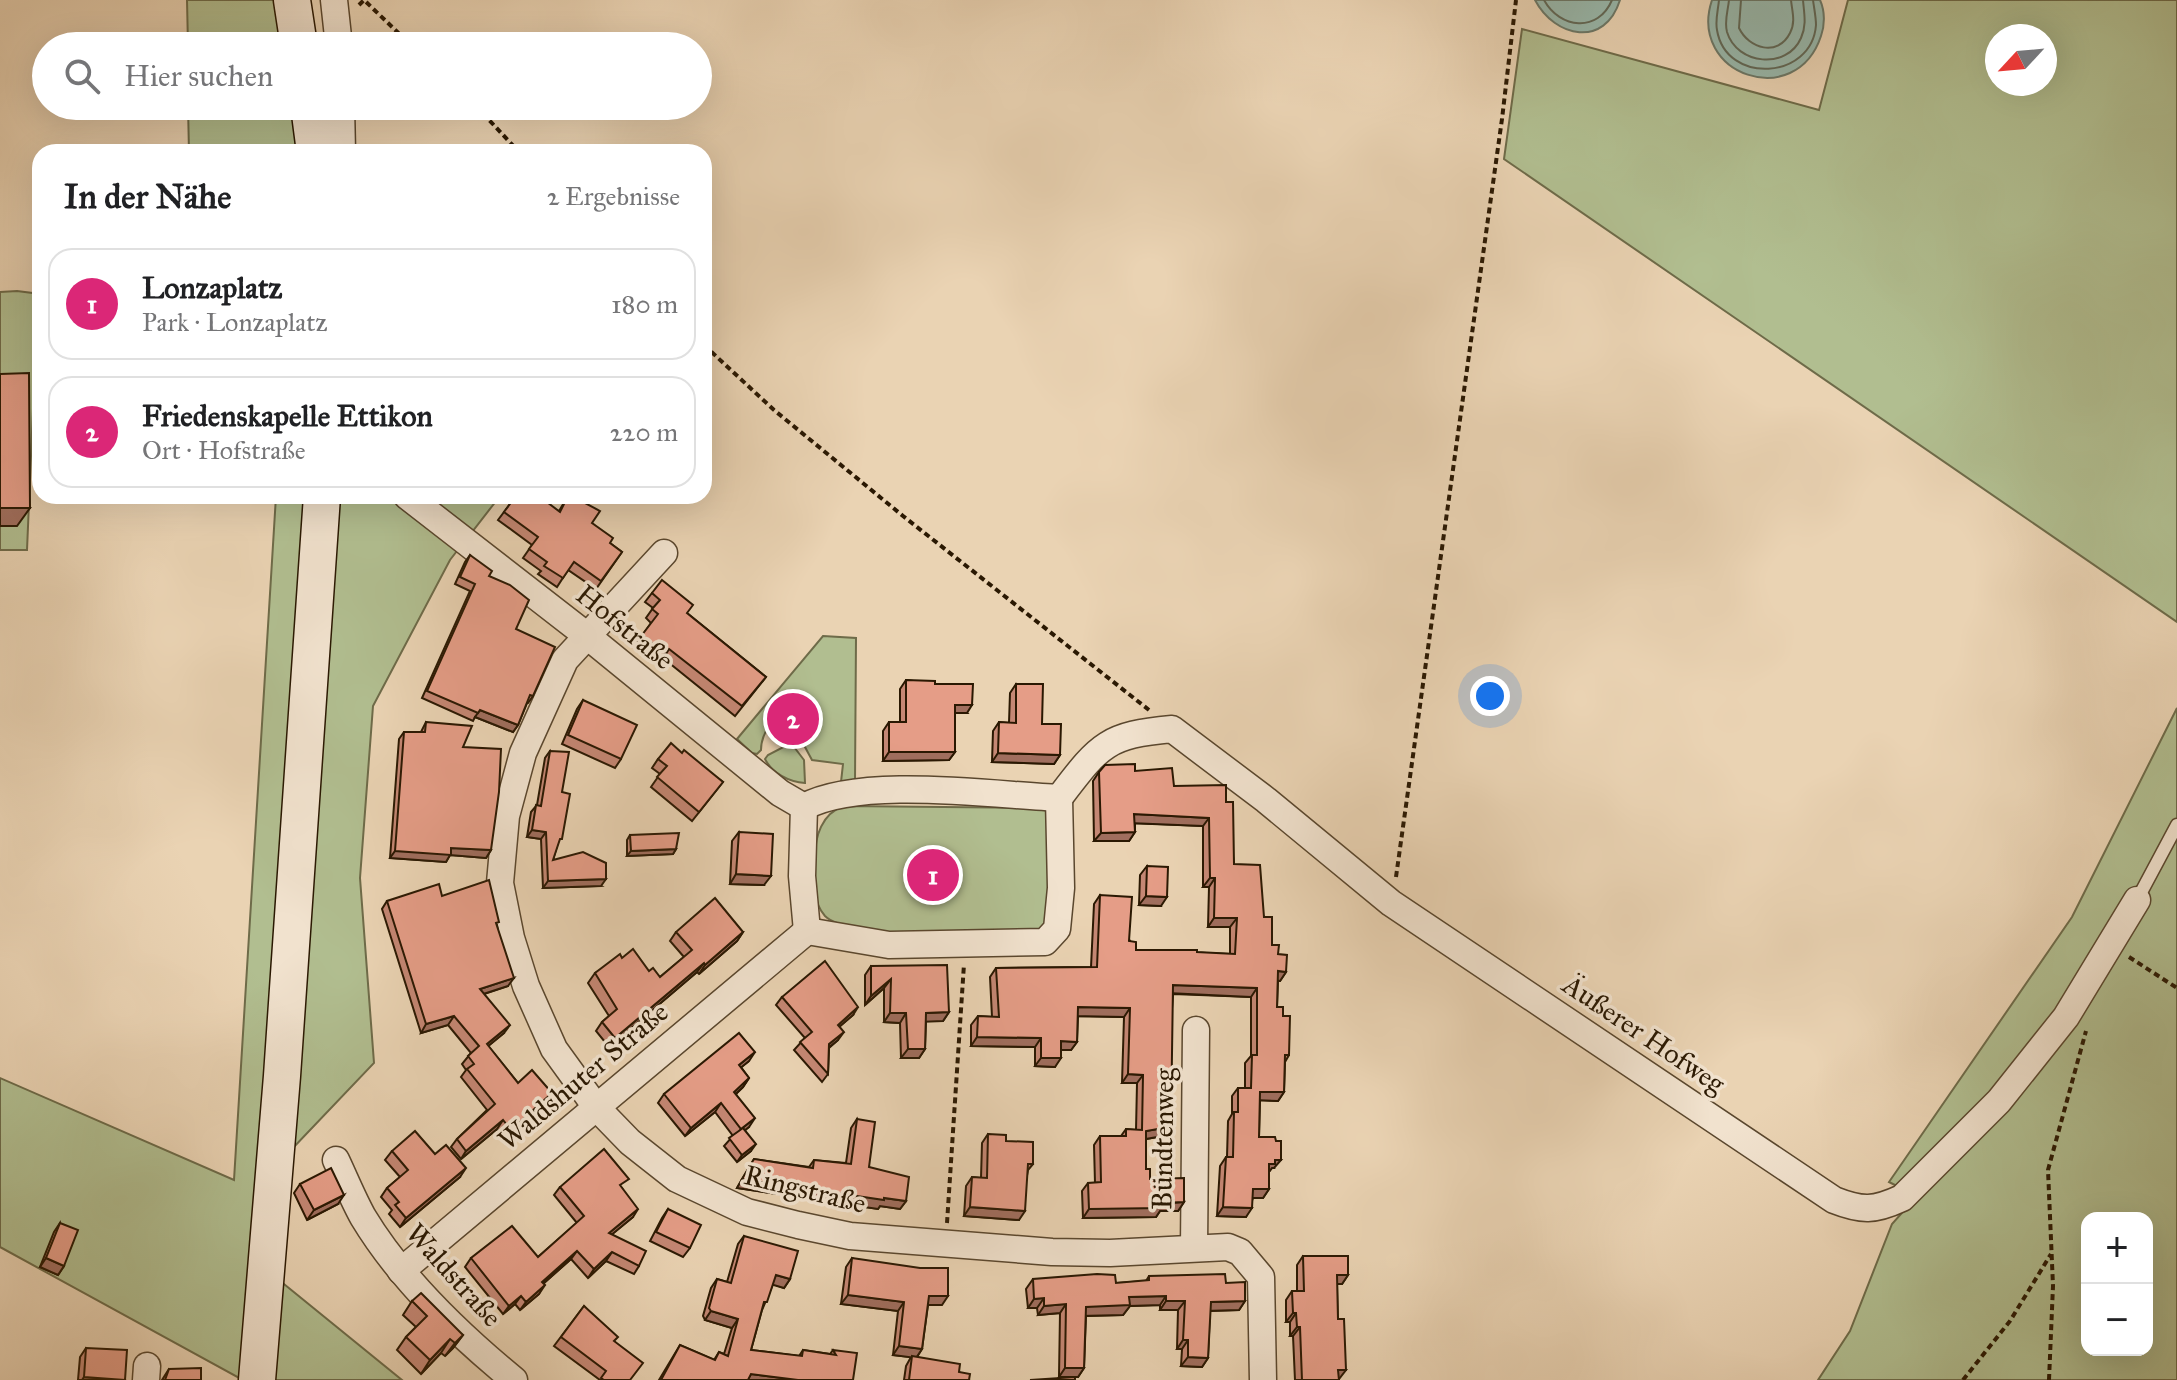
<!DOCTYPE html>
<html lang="de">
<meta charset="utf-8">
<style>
:root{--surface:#fff;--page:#f6f6f6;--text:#202124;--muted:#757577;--line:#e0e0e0;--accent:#db2777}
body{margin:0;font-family:"IM FELL Great Primer",serif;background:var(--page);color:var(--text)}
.controls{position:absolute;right:24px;bottom:24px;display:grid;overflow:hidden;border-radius:16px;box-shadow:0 8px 32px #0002}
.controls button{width:72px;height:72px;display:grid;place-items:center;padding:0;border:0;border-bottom:2px solid var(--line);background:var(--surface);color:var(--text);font:40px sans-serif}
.compass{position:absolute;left:1985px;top:24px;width:72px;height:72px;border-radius:50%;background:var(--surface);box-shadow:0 8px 32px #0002;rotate:244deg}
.you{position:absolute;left:1490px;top:696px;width:28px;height:28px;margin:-20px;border:6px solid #fff;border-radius:50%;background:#1a73e8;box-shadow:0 0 0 12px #1a73e833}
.badge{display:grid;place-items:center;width:52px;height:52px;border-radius:50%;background:var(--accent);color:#fff;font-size:26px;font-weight:700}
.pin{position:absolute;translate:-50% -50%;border:4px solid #fff;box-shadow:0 2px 8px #0006}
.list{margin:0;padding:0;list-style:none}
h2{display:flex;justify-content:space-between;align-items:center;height:104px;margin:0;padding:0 32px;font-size:34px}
h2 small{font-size:26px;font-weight:400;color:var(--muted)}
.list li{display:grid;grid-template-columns:52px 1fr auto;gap:24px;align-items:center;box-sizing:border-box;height:112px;margin:0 16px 16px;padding:0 16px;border:2px solid var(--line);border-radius:24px}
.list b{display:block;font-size:30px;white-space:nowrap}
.list p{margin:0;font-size:26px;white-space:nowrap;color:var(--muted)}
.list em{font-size:26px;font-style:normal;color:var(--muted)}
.icon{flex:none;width:44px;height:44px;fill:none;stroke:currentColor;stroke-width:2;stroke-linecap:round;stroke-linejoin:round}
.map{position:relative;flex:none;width:2177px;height:1380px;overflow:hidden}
.search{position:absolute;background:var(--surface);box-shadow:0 8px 32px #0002;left:32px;top:32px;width:680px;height:88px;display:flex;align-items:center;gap:20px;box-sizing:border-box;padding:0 28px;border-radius:44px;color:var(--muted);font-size:30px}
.panel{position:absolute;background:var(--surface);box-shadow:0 8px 32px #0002;left:32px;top:144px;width:680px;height:360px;border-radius:24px}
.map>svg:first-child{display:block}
</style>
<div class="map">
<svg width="2177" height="1380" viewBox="0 0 2177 1380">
<rect width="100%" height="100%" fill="#ead3b3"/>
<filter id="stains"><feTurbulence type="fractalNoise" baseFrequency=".0025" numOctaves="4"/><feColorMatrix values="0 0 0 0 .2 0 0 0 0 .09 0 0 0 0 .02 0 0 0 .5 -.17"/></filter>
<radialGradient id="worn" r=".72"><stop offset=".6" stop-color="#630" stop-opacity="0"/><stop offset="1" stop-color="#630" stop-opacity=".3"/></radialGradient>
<!-- green -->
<g fill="#b1be90" stroke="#6e6b49" stroke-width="2" fill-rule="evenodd">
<polygon points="187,0 277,0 286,46 188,46"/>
<path d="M1848,0H2177V622L1504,159L1522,29L1819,110ZM1997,36H2045V84H1997Z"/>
<polygon points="188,106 296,106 302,152 189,152"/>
<polygon points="17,291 40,294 40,315 37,315 27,550 0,550 0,526 17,525 0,391 0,292"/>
<polygon points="276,496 311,496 241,1379 0,1247 0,1078 234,1180"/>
<polygon points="337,496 393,496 460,547 450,560 373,706 360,878 374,1063 291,1150"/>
<polygon points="433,496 500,496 472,532 431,499"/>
<path d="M823,636L856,638L855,781L841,782L843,764L812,760L798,734L808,720L807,712L795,703C778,712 761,730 761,750L757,754L752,753L737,739Z"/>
<path d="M2177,708V1380H1818L1850,1331L1892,1224L1901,1214L1894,1213L1903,1189L1889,1182L2072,917ZM2087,1218H2147V1350H2087Z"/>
<path d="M791,743L804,760L805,783C789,782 772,773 765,759L768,755Z"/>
<path d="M843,806L1047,808L1053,820L1045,933C1006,934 849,941 825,916C811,900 814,876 815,857C815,836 822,814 843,806Z"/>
<polygon points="279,1280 402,1380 273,1380"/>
</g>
<!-- water -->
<g fill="#98b8ac" stroke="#6c7868" stroke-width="2">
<path d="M1535,0H1620C1605,48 1555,38 1535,0Z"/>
<path d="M1712,0H1820C1825,11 1825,25 1821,36C1796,112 1687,75 1712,0Z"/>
</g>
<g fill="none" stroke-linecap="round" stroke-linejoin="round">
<!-- shore -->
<g stroke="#616857" stroke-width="2">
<path d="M1544,0C1560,29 1598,33 1612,0"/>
<path d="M1719,0C1718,11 1715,20 1717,30C1726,85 1812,80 1816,25C1816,17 1814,8 1813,0"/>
<path d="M1729,0C1728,11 1724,21 1727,32C1737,65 1787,70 1801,38C1807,25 1804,13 1803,0"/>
<path d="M1741,0L1739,28C1749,49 1778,57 1790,33C1796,22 1792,11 1791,0"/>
</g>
<!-- lane casing -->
<g stroke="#5a472e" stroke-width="15">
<polyline id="lane" points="2137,900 2177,825"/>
</g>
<!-- street casing -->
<g stroke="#5a472e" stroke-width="29">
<g id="street">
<polyline points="334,0 339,46"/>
<polyline points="341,106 342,152"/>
<polyline points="407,496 586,635 780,793 804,807"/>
<polyline points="664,553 565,660 523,753 506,816 500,883 511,938 526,986 554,1049 596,1107 630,1142 677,1179 747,1212 798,1225 850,1236 1052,1252 1110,1253 1228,1247 1240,1252 1261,1277 1263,1380"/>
<path d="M1059,798C1099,746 1105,735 1172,729L1266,800L1391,903L1834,1200C1862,1211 1874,1211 1902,1198L1999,1101L2066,1017L2137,900"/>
<path d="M804,807C861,776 993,795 1059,798"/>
<polyline points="804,807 802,876 807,931"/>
<polyline points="807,931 889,945 1045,942 1057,929 1061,888 1059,798"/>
<path d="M336,1160C345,1179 353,1199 363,1217C401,1280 458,1334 514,1380"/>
<polyline points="1194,1248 1196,1030"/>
<polyline points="401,1271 807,931"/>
<polyline points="146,1380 147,1366"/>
</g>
</g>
<!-- secondary casing -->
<g stroke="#2a1802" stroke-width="39">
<g id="secondary">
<polyline points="292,0 299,46"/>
<polyline points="309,106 315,152"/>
<polyline points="257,1380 282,1076 322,496"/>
</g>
</g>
<!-- path -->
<g stroke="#2a1802" stroke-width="4" stroke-dasharray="6 4" stroke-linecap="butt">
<polyline points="359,5 364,0 412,46"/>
<polyline points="476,106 519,152"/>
<polyline points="704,345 774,410 903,516 1149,710"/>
<polyline points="1396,877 1502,119 1516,0"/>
<polyline points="2129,957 2177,988"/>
<polyline points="947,1223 964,964"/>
<polyline points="1963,1380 2010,1321 2051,1254"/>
<polyline points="2049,1380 2053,1286 2048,1170 2086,1031"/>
</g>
<!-- lane -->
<use href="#lane" stroke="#f1e2ce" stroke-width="12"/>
<!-- street -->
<use href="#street" stroke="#f1e2ce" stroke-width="26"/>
<!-- secondary -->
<use href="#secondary" stroke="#f1e2ce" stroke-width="36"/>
</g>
<!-- wall -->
<g fill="#c58774" stroke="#2a1802" stroke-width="2">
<polygon points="516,496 559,511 568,496 610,543 622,552 596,589 568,570 557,587 538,574 541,571 523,558 532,545 498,520"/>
<polygon points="470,555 489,576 516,629 533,696 528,703 527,703 518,725 513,732 475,717 473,721 422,698 470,591 455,584 465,562"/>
<polygon points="652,593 687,613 766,677 735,716 663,658 660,663 636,644 651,623 646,618 653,608 645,602"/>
<polygon points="906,680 935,684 967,713 955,713 955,752 949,760 883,761 883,731 889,722 900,722 900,689"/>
<polygon points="1016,684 1042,724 1060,755 1054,764 992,762 993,731 999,722 1009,723 1010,693"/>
<polygon points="583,700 621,759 615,768 562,744 577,709"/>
<polygon points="796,701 798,733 794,738 776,726"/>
<polygon points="426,722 463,747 491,850 486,858 450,855 446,862 390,858 399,739 404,732 421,732"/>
<polygon points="550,751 562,792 557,846 553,860 601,886 543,888 541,839 527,837 531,812 537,805 545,758"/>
<polygon points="682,753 723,782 692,821 651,787 660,774 652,768 658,759"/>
<polygon points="1135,771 1174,786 1226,802 1234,864 1264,917 1272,945 1278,954 1286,972 1280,981 1278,981 1277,1007 1283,1016 1289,1055 1285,1062 1284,1092 1278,1101 1260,1100 1259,1137 1274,1168 1272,1168 1269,1172 1269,1189 1263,1198 1253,1198 1246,1217 1217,1216 1220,1166 1226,1157 1227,1157 1228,1121 1232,1114 1232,1096 1238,1088 1245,1088 1245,1063 1251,1056 1251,997 1173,994 1163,1136 1146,1139 1146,1169 1150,1179 1184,1202 1178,1211 1160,1211 1156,1217 1083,1218 1082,1191 1088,1183 1095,1183 1094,1145 1100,1136 1121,1136 1126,1129 1136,1130 1137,1083 1122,1083 1124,1017 1078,1016 1077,1042 1071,1050 1061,1050 1055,1067 1035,1066 1035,1047 971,1046 971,1025 978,1016 992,1017 990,977 996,968 1091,967 1094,904 1100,895 1136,950 1230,954 1230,927 1208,927 1209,887 1203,887 1203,826 1135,823 1135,832 1129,841 1094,841 1093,781 1099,772"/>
<polygon points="739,832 764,885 730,884 732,841"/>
<polygon points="630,835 676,849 673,854 627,856 627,840"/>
<polygon points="1147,866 1161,906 1139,905 1140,875"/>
<polygon points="442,896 497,925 508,986 484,994 504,1033 488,1046 518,1083 552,1093 546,1102 505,1138 497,1129 461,1159 451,1147 457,1139 487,1110 461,1077 466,1070 462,1064 471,1053 448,1025 421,1033 382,909 387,901"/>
<polygon points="676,932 743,932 737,941 699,974 697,972 609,1047 596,1031 602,1022 609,1016 588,983 595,973 622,958 660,977 684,957 670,941"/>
<polygon points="871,966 949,1012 943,1021 926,1021 925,1049 919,1058 901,1058 900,1023 884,1022 884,988 865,1005 865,975"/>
<polygon points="782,997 853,1015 839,1027 838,1040 829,1048 828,1074 822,1082 794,1050 805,1038 776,1005"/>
<polygon points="749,1061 741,1067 749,1078 743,1087 736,1094 749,1127 745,1130 751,1151 737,1162 724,1146 733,1136 715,1112 685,1136 658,1103 664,1094"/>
<polygon points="857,1119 869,1167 906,1201 900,1209 880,1206 878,1209 737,1188 754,1159 809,1167 814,1160 846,1163 851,1128"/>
<polygon points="988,1134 1006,1141 1033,1164 1028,1170 1019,1220 964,1216 966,1186 972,1177 981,1178 982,1143"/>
<polygon points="392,1151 435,1154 460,1177 400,1227 389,1214 392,1210 381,1197 387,1188 400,1177 385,1160"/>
<polygon points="300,1184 338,1204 307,1220 294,1193"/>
<polygon points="560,1187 622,1188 633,1217 612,1234 639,1266 634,1274 606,1261 588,1278 571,1259 543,1284 539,1294 520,1310 515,1304 503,1314 465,1267 471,1258 538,1257 577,1223 554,1195"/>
<polygon points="668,1209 690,1248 683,1257 650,1241 662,1218"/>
<polygon points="60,1223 64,1266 58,1275 40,1267 54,1232"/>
<polygon points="744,1236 790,1279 784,1288 773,1284 762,1310 751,1350 799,1356 803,1350 830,1354 833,1350 853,1380 659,1380 680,1345 714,1360 719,1352 724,1354 732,1328 705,1320 703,1316 711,1288 717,1279 727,1282 738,1244"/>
<polygon points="1303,1256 1348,1275 1342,1284 1337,1284 1339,1380 1295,1380 1293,1336 1290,1336 1290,1322 1286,1322 1286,1300 1292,1291 1297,1291 1297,1265"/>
<polygon points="852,1258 942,1305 928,1305 922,1349 917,1357 959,1372 969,1380 904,1380 906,1366 911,1357 893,1355 898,1311 841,1304 846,1267"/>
<polygon points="1149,1276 1226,1283 1245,1301 1239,1310 1210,1311 1208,1358 1202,1367 1181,1366 1182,1349 1177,1349 1178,1310 1160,1310 1160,1305 1130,1306 1123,1315 1086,1316 1084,1368 1078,1377 1059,1377 1060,1313 1038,1315 1037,1308 1028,1308 1026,1289 1033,1279 1116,1283 1146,1281"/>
<polygon points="412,1301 463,1335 453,1348 445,1356 441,1353 421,1374 397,1350 406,1337 416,1327 403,1315"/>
<polygon points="584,1306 615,1342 630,1380 600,1380 554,1346"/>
<polygon points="86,1348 125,1380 78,1380 80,1357"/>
<polygon points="169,1369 201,1380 162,1380"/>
</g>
<!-- shaded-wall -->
<g fill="#a06e5e" stroke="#2a1802" stroke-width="2">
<polygon points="0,508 30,508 17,526 0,526"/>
<polygon points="955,705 972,705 967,713 949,713"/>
<polygon points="480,710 518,725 513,732 475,717"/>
<polygon points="889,752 955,752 949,760 883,761"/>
<polygon points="998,753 1060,755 1054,764 992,762"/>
<polygon points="1134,814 1209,818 1203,826 1128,823"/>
<polygon points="532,830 546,832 541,839 527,837"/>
<polygon points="1135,832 1129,841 1094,841 1101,833"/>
<polygon points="451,848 491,850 486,858 450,855 446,862 390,858 395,851"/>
<polygon points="676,849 673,854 627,856 631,851"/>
<polygon points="736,874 771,876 764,885 730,884"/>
<polygon points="1210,878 1215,878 1209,887 1203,887"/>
<polygon points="606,879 601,886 543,888 548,881"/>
<polygon points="1146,896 1167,897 1161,906 1139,905"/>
<polygon points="1214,918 1237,918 1230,927 1208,927"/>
<polygon points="743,932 737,941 699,974 705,965"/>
<polygon points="704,963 697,972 609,1047 615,1038"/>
<polygon points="1278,971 1286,972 1280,981 1272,980"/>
<polygon points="514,978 508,986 474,997 480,989"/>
<polygon points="891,979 884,988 865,1005 871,996"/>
<polygon points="1173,985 1257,988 1251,997 1167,993"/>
<polygon points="858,1007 853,1015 832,1033 838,1025"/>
<polygon points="1078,1007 1130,1008 1124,1017 1072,1016"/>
<polygon points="949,1012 943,1021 919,1022 926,1013"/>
<polygon points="890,1013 906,1013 900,1023 884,1022"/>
<polygon points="454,1016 448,1025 421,1033 426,1024"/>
<polygon points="510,1025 504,1033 481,1052 487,1044"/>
<polygon points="844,1032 838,1040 823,1052 829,1044"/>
<polygon points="977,1037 1041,1038 1035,1047 971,1046"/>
<polygon points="1061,1041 1077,1042 1071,1050 1055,1050"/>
<polygon points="908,1049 925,1049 919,1058 901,1058"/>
<polygon points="755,1052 749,1061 733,1074 739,1065"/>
<polygon points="1041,1058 1061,1058 1055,1067 1035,1066"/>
<polygon points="1128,1074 1143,1075 1137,1083 1122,1083"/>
<polygon points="749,1078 743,1087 728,1101 734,1092"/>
<polygon points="1260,1092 1284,1092 1278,1101 1254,1100"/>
<polygon points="552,1093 546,1102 505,1138 511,1130"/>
<polygon points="721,1103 715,1112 685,1136 691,1128"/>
<polygon points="755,1118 749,1127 735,1138 741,1129"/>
<polygon points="503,1120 497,1129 461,1159 466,1151"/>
<polygon points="1169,1127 1163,1136 1140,1140 1146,1131"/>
<polygon points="756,1144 751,1151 737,1162 742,1155"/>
<polygon points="1275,1160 1281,1160 1274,1168 1272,1168 1268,1173 1269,1164"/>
<polygon points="466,1168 460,1177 400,1227 406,1218"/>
<polygon points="742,1179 884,1198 906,1201 900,1209 880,1206 878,1209 737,1188"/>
<polygon points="1253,1189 1269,1189 1263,1198 1247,1198"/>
<polygon points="344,1195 338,1204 307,1220 314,1210"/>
<polygon points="1184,1202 1178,1211 1160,1211 1156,1217 1083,1218 1089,1209"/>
<polygon points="970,1207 1025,1211 1019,1220 964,1216"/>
<polygon points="1223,1207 1252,1208 1246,1217 1217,1216"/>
<polygon points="638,1209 633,1217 604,1241 609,1233"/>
<polygon points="577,1251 571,1259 536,1290 542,1282"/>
<polygon points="612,1252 606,1261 588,1278 594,1269"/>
<polygon points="46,1258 64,1266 58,1275 40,1267"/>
<polygon points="776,1275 790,1279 784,1288 770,1284"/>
<polygon points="1337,1275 1348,1275 1342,1284 1331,1284"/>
<polygon points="545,1285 539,1294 520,1310 526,1302"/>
<polygon points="848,1295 904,1302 898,1311 841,1304"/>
<polygon points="521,1296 515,1304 503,1314 509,1306"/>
<polygon points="929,1296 948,1296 942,1305 922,1305"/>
<polygon points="1166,1296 1160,1305 1130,1306 1123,1315 1080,1316 1086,1307 1129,1297"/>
<polygon points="1044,1298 1037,1308 1028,1308 1034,1299"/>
<polygon points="1166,1301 1185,1301 1178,1310 1160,1310"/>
<polygon points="1245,1301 1239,1310 1204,1311 1211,1302"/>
<polygon points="1066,1304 1060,1313 1038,1315 1044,1306"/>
<polygon points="711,1311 738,1319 732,1328 705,1320"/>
<polygon points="1293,1313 1296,1313 1290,1322 1286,1322"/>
<polygon points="1297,1327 1300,1327 1293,1336 1290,1336"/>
<polygon points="463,1335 453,1348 445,1356 455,1343"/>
<polygon points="450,1339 441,1353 421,1374 430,1360"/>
<polygon points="1183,1340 1188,1340 1182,1349 1177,1349"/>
<polygon points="899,1346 922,1349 916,1358 893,1355"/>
<polygon points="1188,1357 1208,1358 1202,1367 1181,1366"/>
<polygon points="1065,1368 1084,1368 1078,1377 1059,1377"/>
<polygon points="1338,1370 1346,1370 1339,1379 1332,1380"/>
<polygon points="751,1374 798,1380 747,1380"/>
<polygon points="84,1377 125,1380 82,1380"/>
</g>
<!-- building -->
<g fill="#e59d87" stroke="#2a1802" stroke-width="2">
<polygon points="29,373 30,508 0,508 0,374"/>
<polygon points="516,496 539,496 560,512 568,496 572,496 600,511 592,523 613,538 610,543 622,552 601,581 574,562 563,578 544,566 547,562 529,549 538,537 504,512"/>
<polygon points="470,555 492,571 489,576 510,585 529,600 516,629 555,647 533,696 530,695 518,725 480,710 478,713 427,691 475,584 460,577"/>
<polygon points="662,580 693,605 687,613 766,677 742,706 669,649 666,654 642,635 658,614 652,609 660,600 652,593"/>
<polygon points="906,680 935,681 935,684 973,684 972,705 955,705 955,752 889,752 889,722 906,722"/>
<polygon points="1016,684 1043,684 1042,724 1061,724 1060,755 998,753 999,722 1016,723"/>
<polygon points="583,700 637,725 621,759 568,735"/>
<polygon points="796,701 804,701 810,711 798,733 780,721"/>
<polygon points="426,722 472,726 463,747 501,749 499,792 491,850 451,848 451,855 395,851 404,732 425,732"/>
<polygon points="671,743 682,753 684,750 723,782 699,812 657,777 667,766 658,759"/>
<polygon points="550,751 569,752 562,792 570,794 562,839 560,839 553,860 583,852 606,863 606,879 548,881 546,832 532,830 536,805 541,806"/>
<polygon points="1135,764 1135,771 1172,768 1174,786 1226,785 1226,802 1233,802 1234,864 1260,865 1264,917 1272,917 1272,945 1279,945 1278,954 1287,955 1286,972 1278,971 1277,1007 1283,1007 1283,1016 1290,1016 1289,1055 1285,1055 1284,1092 1260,1092 1259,1137 1275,1137 1276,1141 1281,1141 1281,1160 1275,1160 1275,1164 1269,1164 1269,1189 1253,1189 1252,1208 1223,1207 1226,1157 1233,1157 1234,1112 1238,1112 1238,1088 1251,1088 1252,1055 1257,1055 1257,988 1173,985 1171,1121 1169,1127 1146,1131 1146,1169 1150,1169 1150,1179 1184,1178 1184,1202 1162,1203 1162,1208 1089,1209 1088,1183 1101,1182 1100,1136 1126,1136 1126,1129 1142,1130 1143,1075 1128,1074 1130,1008 1078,1007 1077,1042 1061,1041 1061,1058 1041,1058 1041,1038 977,1037 978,1016 999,1017 996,968 1097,967 1100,895 1132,897 1129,941 1136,942 1136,950 1197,950 1197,952 1235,954 1237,918 1214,918 1215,878 1210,878 1209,818 1134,814 1135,832 1101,833 1099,772 1105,765"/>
<polygon points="739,832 773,834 771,876 736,874"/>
<polygon points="679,833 676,849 631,851 630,835"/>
<polygon points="1147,866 1168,867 1167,897 1146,896"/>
<polygon points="489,880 499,922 496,923 514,978 480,989 510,1025 487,1044 518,1083 532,1070 552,1093 511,1130 503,1120 466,1151 457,1139 495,1104 467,1069 474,1064 468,1056 479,1046 454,1016 426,1024 387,901 439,884 442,896"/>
<polygon points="715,898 743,932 705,965 704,963 615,1038 602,1022 617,1009 595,973 620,954 622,958 633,949 649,971 653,968 660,977 692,950 676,932"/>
<polygon points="825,961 858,1007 838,1025 844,1032 829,1044 828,1074 800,1042 812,1032 782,997"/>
<polygon points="947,965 949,1012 926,1013 925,1049 908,1049 906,1013 890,1013 891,979 871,996 871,966"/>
<polygon points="739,1033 755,1052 739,1065 749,1078 734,1092 755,1118 741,1129 721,1103 691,1128 664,1094"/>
<polygon points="857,1119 875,1122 869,1167 909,1177 906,1201 884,1198 884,1200 742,1179 754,1159 813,1168 814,1160 851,1164"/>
<polygon points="743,1128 756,1144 742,1155 729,1138"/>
<polygon points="415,1131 435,1154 446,1145 466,1168 406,1218 395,1205 399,1202 387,1188 408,1170 392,1151"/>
<polygon points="988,1134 1006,1135 1006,1141 1033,1142 1033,1164 1028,1164 1025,1211 970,1207 972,1177 987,1178"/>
<polygon points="604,1149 629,1179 620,1185 638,1209 609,1233 646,1251 639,1266 612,1252 594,1269 577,1251 542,1282 545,1285 526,1302 521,1296 509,1306 471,1258 512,1226 538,1257 584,1216 560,1187"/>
<polygon points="331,1168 344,1195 314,1210 300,1184"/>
<polygon points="668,1209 701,1225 690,1248 656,1232"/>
<polygon points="60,1223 78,1230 64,1266 46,1258"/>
<polygon points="744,1236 798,1251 790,1279 776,1275 767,1302 764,1302 751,1350 802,1356 803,1350 836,1355 833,1350 857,1353 853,1380 798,1380 751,1374 748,1380 661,1380 680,1345 715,1360 719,1352 728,1356 738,1319 711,1311 709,1308 717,1279 731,1283"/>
<polygon points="1303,1256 1348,1256 1348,1275 1337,1275 1338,1319 1344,1319 1346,1370 1338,1370 1339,1380 1302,1380 1300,1327 1297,1327 1296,1313 1293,1313 1292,1291 1304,1291"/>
<polygon points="852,1258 920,1268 948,1268 948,1296 929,1296 922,1349 899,1346 904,1302 848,1295"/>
<polygon points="1097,1274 1115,1275 1116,1283 1149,1280 1149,1276 1225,1274 1226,1283 1245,1282 1245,1301 1211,1302 1208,1358 1188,1357 1188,1340 1183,1340 1185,1301 1166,1301 1166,1296 1129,1297 1130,1305 1086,1307 1084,1368 1065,1368 1066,1304 1044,1306 1044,1298 1034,1299 1033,1279"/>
<polygon points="421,1293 463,1335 455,1343 450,1339 430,1360 406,1337 427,1316 412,1301"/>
<polygon points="584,1306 618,1337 614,1341 643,1363 630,1380 604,1380 601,1378 606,1371 561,1337"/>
<polygon points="86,1348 127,1350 125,1380 84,1377"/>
<polygon points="912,1356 960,1364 959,1372 970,1374 969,1380 909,1380"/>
<polygon points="201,1368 201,1380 165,1380 169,1369"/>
<polygon points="1075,1377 1075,1380 1030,1380"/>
</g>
<g text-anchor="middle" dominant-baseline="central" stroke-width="7" stroke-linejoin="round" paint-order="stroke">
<!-- street labels -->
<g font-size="28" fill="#2a1802" stroke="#f1e2ce">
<text transform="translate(625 627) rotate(39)">Hofstraße</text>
<text transform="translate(1644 1034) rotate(34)">Äußerer Hofweg</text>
<text transform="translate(583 1076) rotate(-40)">Waldshuter Straße</text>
<text transform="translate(1163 1139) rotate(-89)">Bündtenweg</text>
<text transform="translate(805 1189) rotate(14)">Ringstraße</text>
<text transform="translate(454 1275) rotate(48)">Waldstraße</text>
</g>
</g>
<rect width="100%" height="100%" filter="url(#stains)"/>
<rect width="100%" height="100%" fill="url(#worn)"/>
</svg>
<div class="controls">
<button>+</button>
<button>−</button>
</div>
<svg class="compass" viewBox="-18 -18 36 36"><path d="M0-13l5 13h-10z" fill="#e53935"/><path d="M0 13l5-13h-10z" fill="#757577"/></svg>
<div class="you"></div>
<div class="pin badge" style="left:933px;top:875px">1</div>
<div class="pin badge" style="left:793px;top:719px">2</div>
<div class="search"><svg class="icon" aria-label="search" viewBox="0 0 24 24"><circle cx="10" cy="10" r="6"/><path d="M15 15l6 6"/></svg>Hier suchen</div>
<section class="panel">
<h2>In der Nähe<small>2 Ergebnisse</small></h2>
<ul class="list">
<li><span class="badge">1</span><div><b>Lonzaplatz</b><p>Park · Lonzaplatz</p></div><em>180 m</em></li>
<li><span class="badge">2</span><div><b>Friedenskapelle Ettikon</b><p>Ort · Hofstraße</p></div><em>220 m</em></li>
</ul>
</section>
</div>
